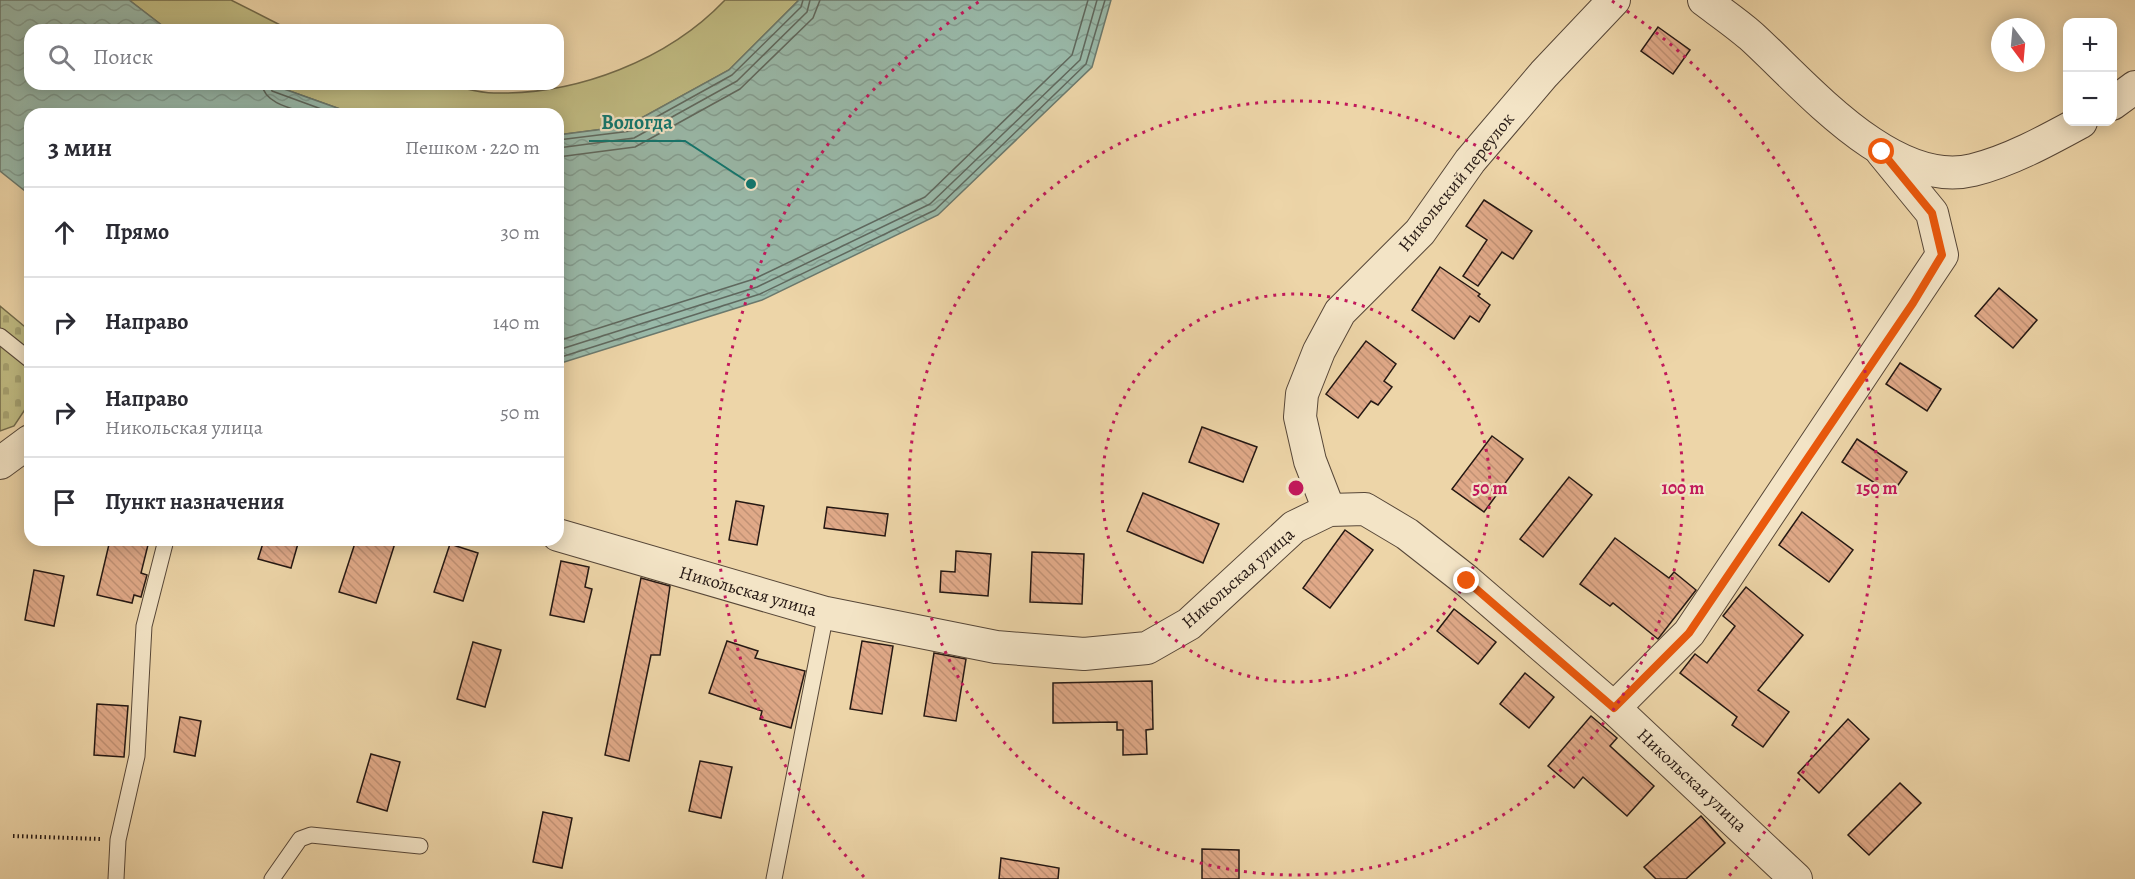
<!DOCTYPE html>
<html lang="ru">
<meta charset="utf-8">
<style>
:root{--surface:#fff;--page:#f2f2f3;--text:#2b2b33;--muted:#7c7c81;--line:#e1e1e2}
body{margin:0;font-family:Alegreya,serif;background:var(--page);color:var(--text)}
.controls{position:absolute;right:18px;top:18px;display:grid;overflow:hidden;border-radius:12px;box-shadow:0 3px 15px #0003}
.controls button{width:54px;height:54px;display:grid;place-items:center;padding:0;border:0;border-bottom:2px solid var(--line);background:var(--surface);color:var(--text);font:30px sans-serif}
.compass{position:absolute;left:1991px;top:18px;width:54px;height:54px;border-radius:50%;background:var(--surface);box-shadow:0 3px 15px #0003;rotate:164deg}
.stop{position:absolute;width:18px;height:18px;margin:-14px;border:4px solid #ea580c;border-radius:50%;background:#fff}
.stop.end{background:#ea580c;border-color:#fff;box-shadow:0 2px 6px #0008}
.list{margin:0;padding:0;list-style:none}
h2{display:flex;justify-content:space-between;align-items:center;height:78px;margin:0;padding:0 24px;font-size:26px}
h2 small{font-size:20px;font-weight:400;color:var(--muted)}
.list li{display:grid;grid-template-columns:39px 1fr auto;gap:18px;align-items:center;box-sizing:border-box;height:90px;padding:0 24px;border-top:2px solid var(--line)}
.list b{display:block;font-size:22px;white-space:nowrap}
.list p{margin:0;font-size:20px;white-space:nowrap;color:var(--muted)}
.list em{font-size:20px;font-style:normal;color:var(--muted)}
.icon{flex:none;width:33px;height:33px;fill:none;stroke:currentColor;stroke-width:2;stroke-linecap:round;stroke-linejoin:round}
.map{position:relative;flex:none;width:2135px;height:879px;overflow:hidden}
.search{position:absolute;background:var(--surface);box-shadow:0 3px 15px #0003;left:24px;top:24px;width:540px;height:66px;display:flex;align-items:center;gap:15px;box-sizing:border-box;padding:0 21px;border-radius:18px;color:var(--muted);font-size:22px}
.panel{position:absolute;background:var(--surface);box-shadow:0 3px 15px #0003;left:24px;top:108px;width:540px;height:438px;border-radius:18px}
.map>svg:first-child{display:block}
</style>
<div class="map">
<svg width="2135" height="879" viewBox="0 0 2135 879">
<defs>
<pattern id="cemetery-stones" width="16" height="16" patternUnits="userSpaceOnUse" patternTransform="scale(1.5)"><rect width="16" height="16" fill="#c0bb82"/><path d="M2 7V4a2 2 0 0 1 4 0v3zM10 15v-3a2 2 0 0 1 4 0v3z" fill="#a5a06f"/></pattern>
<pattern id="water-waves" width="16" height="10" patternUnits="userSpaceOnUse" patternTransform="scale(1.5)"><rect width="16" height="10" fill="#99b9a9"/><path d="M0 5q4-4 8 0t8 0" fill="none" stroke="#849e91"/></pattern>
<pattern id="building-back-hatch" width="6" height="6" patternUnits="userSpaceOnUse" patternTransform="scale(1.5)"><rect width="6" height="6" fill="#e0a988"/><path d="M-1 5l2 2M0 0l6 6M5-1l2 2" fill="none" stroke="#c09174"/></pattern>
</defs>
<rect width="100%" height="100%" fill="#edd5a8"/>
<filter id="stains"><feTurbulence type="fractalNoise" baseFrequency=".00333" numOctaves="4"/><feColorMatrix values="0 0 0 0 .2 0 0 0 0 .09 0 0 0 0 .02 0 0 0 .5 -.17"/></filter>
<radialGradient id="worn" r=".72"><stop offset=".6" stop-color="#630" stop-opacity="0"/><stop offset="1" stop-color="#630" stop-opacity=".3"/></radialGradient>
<!-- green -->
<g fill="#c0bb82" stroke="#726a4a" stroke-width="1.5">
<polygon points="129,0 231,0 290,30 168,30"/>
<path d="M725,0H799L729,70L627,126L558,135V114H354L270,84C325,84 380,83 435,84C455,84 474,93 494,93C577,95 668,60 725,0Z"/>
</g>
<!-- cemetery -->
<polygon fill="url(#cemetery-stones)" stroke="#726a4a" stroke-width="1.5" points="0,306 30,331 30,402 14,426 0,431"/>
<!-- water -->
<g fill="url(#water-waves)" stroke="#6b796d" stroke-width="1.5">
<polygon points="0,0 129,0 168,30 30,30 30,84 270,84 354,114 30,114 30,195 0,171"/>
<polygon points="799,0 1111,0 1092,67 938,215 762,300 558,364 558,135 627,126 729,70"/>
</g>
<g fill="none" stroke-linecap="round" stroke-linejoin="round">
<!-- shore -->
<g stroke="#5f685e" stroke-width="1.5">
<path d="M262,84C264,104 294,109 310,114"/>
<polyline points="270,84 272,91 335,114"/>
<polyline points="558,140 631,131 732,75 801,7 803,0"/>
<polyline points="558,148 634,138 737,81 807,12 810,0"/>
<polyline points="558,157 635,147 740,89 813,18 820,0"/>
<polyline points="558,341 754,279 925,197 1072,55 1088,0"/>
<polyline points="558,350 757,287 930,204 1080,60 1097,0"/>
<polyline points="558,358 760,294 935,210 1086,64 1105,0"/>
</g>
</g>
<!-- building -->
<g fill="url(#building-back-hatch)" stroke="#251813" stroke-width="1.5">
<polygon points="1658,27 1690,50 1673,74 1641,51"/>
<polygon points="1484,200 1532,231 1513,259 1502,252 1478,286 1463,276 1487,240 1466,226"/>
<polygon points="1440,267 1480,294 1478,296 1490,305 1479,322 1470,316 1454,339 1412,310"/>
<polygon points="1999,288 2037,320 2013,348 1975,316"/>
<polygon points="1366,341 1396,364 1384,381 1392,387 1378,405 1371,401 1358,418 1326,394"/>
<polygon points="1900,363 1941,389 1927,411 1886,384"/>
<polygon points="1202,427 1257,447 1243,482 1189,462"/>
<polygon points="1492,436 1523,459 1484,512 1452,489"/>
<polygon points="1857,439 1907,472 1892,494 1842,462"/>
<polygon points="1569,477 1592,495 1543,557 1520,539"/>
<polygon points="1143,493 1219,524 1203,563 1127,531"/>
<polygon points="736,501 764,506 757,545 729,540"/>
<polygon points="827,507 888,514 885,536 824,528"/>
<polygon points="1802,512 1853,550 1829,582 1779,545"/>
<polygon points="1345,530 1373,550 1330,608 1303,588"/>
<polygon points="1615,538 1669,578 1674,572 1696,590 1658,639 1613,603 1610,606 1580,584"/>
<polygon points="110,540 148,545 141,573 147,575 141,597 134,595 132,603 97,595"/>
<polygon points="264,540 299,540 291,568 258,559"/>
<polygon points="356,540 396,540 376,603 339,592"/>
<polygon points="450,544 478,553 463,601 434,592"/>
<polygon points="956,551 991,554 988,596 940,592 941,571 955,572"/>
<polygon points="1032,552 1084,554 1082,604 1030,602"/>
<polygon points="561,561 589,567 585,587 592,589 584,622 550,615"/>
<polygon points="34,570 64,576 54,626 25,620"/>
<polygon points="641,578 670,586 660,655 651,655 629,761 605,755"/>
<polygon points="1746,587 1803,635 1758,690 1789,712 1763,747 1732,725 1737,717 1680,673 1695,654 1707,663 1735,626 1723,616"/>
<polygon points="1454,609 1496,642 1478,664 1437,631"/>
<polygon points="727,641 758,651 755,658 805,671 791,728 760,719 762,711 709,693"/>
<polygon points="862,641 893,646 882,714 850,709"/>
<polygon points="473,642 501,650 485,707 457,699"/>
<polygon points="934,653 966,659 956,721 924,716"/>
<polygon points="1525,673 1554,697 1529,728 1500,704"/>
<polygon points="1152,681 1153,729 1146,730 1147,754 1123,755 1123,730 1117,730 1117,722 1053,723 1053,683"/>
<polygon points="97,704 128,706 124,757 94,755"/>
<polygon points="1591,716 1617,738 1610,746 1654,786 1627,816 1583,777 1574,788 1548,766"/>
<polygon points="180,717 201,721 195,756 174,752"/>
<polygon points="1848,719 1869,739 1819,793 1798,773"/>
<polygon points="371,754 400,762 387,811 357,802"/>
<polygon points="700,761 732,767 721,818 689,811"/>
<polygon points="1900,783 1921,803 1869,855 1848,835"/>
<polygon points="543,812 572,818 562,868 533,862"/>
<polygon points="1701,816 1725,843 1686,879 1656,879 1644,867"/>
<polygon points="1202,849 1239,850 1239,879 1202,879"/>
<polygon points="1001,858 1059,868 1058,879 999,879"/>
</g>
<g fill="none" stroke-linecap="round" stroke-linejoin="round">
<!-- lane casing -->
<g stroke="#574738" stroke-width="17">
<g id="lane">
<polyline points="0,336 30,360"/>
<polyline points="116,879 118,840 137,756 144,626 166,540"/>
<polyline points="272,879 300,839 311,835 420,846"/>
<polyline points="774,879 826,613"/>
</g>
</g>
<!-- street casing -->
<g stroke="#574738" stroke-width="34">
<g id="street">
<path d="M1704,0C1720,12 1736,23 1751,36C1805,85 1892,190 1973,170C2010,161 2048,140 2081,122"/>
<polyline points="2112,104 2135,87"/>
<polyline points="0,463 30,441"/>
<polyline points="1329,510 1310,461 1300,417 1302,394 1319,351 1340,312 1420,232 1470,161 1544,74 1614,0"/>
<polyline points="558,535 826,613 996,647 1084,654 1147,648 1189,624 1294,527 1329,510 1365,509 1407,534 1467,581 1614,708 1796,879"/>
<polyline points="1614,708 1689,633 1942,255 1932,213 1882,152"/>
</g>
</g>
<!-- path -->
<polyline stroke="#251813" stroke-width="4" stroke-dasharray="1.5 3" stroke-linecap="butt" points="13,836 100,839"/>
<!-- lane -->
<use href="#lane" stroke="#f3e4c6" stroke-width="15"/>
<!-- street -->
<use href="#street" stroke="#f3e4c6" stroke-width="32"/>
</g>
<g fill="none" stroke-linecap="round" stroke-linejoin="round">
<!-- route -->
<polyline stroke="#ea580c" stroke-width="8" points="1467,581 1614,708 1689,633 1913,303 1942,255 1932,213 1882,152"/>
</g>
<!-- distance rings -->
<g fill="none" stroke="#c2185b" stroke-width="3" stroke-dasharray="3 6">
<circle cx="1296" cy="488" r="194"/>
<circle cx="1296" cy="488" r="387"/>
<path d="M864 877A581 581 0 0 1 980 1M1612 1A581 581 0 0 1 1728 877"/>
</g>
<g text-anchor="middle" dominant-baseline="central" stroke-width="4.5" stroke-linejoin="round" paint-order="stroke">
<!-- street labels -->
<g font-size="18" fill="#251813" stroke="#f3e4c6">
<text transform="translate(1456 182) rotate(-51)">Никольский переулок</text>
<text transform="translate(1238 578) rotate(-41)">Никольская улица</text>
<text transform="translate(748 591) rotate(16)">Никольская улица</text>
<text transform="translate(1692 780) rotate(43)">Никольская улица</text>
</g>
</g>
<circle cx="1296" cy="488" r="9" fill="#c2185b" stroke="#f3e4c6" stroke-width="3"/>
<g font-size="18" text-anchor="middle" font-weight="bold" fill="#c2185b" stroke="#f3e4c6" stroke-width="4.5" stroke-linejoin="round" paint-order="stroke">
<text x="1490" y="494">50 m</text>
<text x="1683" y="494">100 m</text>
<text x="1877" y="494">150 m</text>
</g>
<!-- callouts -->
<path fill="none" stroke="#0f766e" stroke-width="2" d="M751 184L685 141H589"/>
<circle fill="#0f766e" stroke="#f3e4c6" stroke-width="2" cx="751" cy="184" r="6"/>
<g font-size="20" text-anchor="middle" font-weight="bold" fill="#0f766e" stroke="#f3e4c6" stroke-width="4.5" stroke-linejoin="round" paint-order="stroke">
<text x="637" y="129">Вологда</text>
</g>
<rect width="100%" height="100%" filter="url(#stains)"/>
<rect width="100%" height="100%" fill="url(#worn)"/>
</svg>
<div class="controls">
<button>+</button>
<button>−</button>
</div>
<svg class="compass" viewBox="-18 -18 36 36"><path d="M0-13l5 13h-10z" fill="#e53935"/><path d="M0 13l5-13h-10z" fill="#7c7c81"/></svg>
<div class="stop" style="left:1882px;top:152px"></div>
<div class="stop end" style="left:1467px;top:581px"></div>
<div class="search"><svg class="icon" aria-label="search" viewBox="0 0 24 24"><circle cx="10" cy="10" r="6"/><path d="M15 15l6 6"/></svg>Поиск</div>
<section class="panel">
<h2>3 мин<small>Пешком · 220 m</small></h2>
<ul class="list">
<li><svg class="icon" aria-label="ahead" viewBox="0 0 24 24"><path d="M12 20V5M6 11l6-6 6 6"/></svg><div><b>Прямо</b></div><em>30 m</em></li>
<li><svg class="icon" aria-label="right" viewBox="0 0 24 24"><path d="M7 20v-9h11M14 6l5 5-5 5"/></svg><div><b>Направо</b></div><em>140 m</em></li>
<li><svg class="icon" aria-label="right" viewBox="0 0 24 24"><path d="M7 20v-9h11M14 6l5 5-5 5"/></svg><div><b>Направо</b><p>Никольская улица</p></div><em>50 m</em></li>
<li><svg class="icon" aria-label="arrive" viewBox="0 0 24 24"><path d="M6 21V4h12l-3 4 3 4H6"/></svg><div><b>Пункт назначения</b></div></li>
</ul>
</section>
</div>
